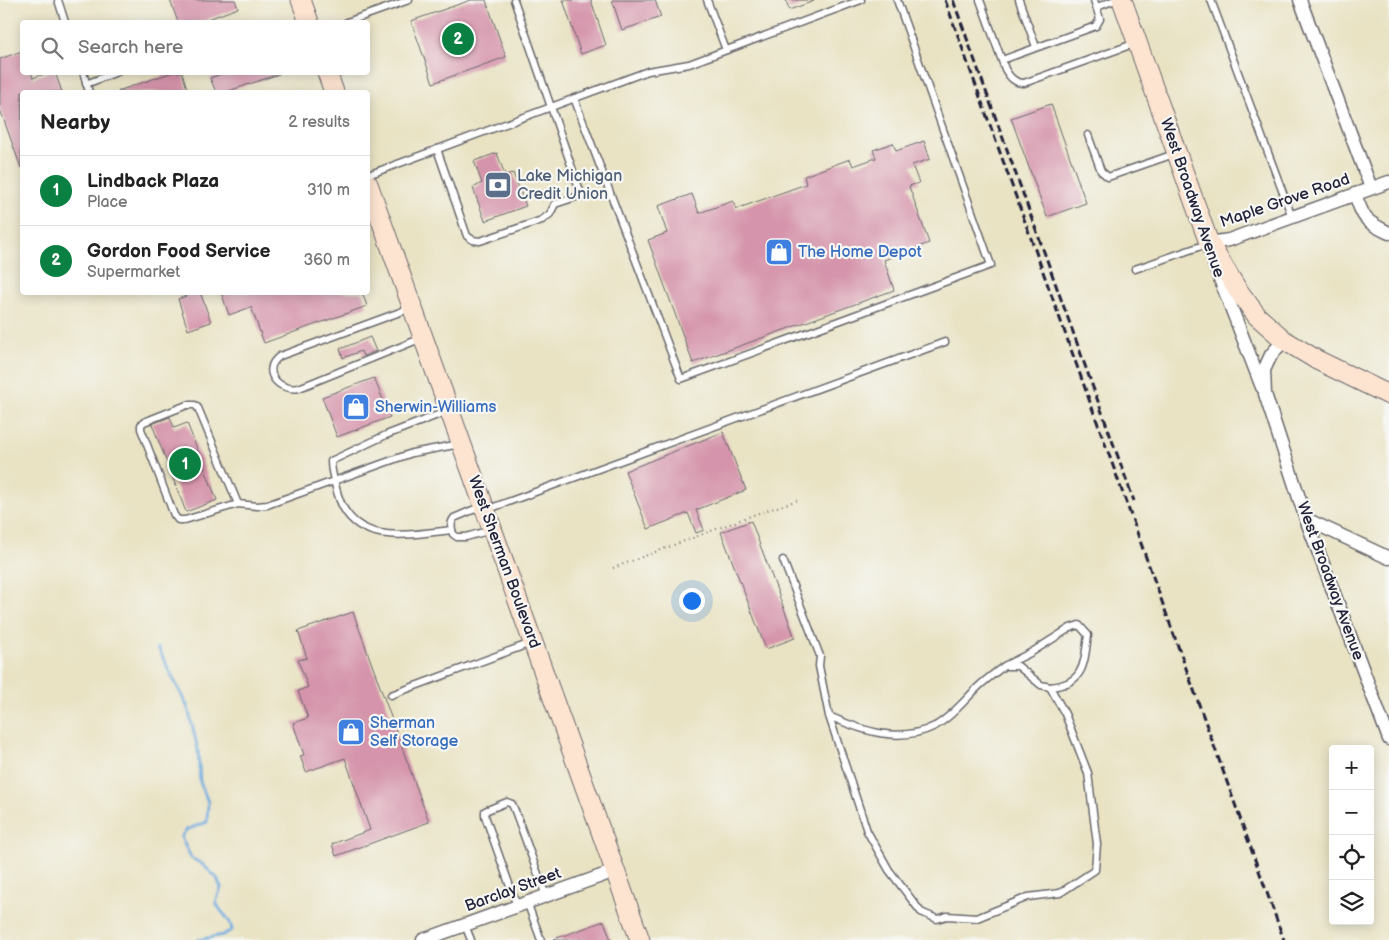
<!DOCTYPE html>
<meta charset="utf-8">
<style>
:root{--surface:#fff;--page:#f2f2f2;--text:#222;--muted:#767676;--line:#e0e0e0;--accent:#0b8043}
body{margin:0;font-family:"Balsamiq Sans",sans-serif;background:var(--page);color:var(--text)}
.controls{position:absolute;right:15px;bottom:15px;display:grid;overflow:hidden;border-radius:5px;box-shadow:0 2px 12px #0003}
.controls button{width:45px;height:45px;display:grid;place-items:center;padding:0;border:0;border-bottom:1px solid var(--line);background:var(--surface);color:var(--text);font:25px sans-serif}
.you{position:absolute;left:691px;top:600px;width:18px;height:18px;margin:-12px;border:4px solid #fff;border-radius:50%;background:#1a73e8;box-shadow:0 0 0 8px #1a73e833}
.badge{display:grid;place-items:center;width:32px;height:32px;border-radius:50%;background:var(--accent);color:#fff;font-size:16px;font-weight:700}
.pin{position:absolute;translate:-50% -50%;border:2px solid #fff;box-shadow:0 1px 5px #0006}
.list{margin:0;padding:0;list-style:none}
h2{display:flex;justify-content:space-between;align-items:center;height:65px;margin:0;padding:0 20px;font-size:21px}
h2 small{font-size:16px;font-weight:400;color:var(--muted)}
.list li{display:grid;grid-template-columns:32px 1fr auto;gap:15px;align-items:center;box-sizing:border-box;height:70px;padding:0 20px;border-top:1px solid var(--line)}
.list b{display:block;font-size:19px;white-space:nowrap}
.list p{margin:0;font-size:16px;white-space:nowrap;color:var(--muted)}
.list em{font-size:16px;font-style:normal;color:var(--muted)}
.icon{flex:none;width:28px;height:28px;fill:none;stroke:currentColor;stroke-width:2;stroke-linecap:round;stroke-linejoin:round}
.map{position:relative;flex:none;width:1389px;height:940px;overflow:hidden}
.search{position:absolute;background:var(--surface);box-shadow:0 2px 12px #0003;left:20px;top:20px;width:350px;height:55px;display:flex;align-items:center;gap:12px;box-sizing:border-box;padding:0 18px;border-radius:5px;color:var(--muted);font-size:19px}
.panel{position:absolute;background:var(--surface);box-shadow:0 2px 12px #0003;left:20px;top:90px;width:350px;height:205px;border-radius:5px}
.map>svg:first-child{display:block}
</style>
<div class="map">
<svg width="1389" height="940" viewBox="0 0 1389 940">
<rect width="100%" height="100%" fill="#f6f6f2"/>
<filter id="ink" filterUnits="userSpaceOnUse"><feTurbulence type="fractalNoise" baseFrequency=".02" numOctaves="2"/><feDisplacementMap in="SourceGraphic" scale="10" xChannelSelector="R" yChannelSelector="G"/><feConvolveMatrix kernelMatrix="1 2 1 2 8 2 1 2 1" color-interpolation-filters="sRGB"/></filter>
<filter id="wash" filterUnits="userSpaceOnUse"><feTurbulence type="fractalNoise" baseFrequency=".0096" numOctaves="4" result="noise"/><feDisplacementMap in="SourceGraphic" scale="20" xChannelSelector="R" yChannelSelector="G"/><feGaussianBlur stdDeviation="1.12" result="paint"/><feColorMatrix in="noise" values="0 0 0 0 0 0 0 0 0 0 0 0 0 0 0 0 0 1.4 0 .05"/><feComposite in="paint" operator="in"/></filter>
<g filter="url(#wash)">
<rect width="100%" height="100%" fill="#e9e3c4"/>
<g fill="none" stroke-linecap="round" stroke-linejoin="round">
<!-- stream -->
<path stroke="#6ba8dd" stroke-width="3" d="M158,648L188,708L198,750L200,782L208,802L207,822L186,830L181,837L191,858L202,864L217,878L221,888L216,902C221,915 230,916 232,930L223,935L198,940"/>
</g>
<g id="blocks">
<!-- building -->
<g fill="#d594ab">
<polygon points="170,0 235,0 238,8 200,22 178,22"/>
<polygon points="471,0 486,0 506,57 433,83 411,21"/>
<polygon points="563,0 591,0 606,45 581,54"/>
<polygon points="612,0 655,0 661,17 622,30"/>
<polygon points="786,0 814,0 814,1 789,10"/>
<polygon points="22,51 22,72 31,72 33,78 49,72 55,72 62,92 22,92 21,168 0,109 0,59"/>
<polygon points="173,72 182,72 188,92 119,92 118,91"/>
<polygon points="226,72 278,72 279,74 226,92 216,92 210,78"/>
<polygon points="1051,104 1086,203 1047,217 1011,118"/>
<polygon points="924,141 930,159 912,165 919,183 909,186 929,243 884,260 894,290 693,363 648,240 667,233 658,206 692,194 699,213 733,201 736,209 806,184 804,176 850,159 853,166 876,158 873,150 893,143 896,151"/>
<polygon points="497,153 505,175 513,173 526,206 485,221 473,188 482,183 474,161"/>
<polygon points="197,292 200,292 211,322 188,330 178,299"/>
<polygon points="221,292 362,292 367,306 264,343 251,307 229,315"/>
<polygon points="370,337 376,351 363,356 361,351 343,358 340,349"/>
<polygon points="374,378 390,417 337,437 322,397"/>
<polygon points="170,417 174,428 187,423 217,500 186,512 152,424"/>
<polygon points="723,432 746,490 696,510 704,530 696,533 688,513 648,529 625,471"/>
<polygon points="751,521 795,638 766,649 721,532"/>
<polygon points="353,612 429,822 336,856 332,844 370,830 345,758 306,772 300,756 304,755 293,723 308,718 298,691 308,687 298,660 307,658 298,631"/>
<polygon points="604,921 611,940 554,940 554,939"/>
</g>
</g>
</g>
<g filter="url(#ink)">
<use href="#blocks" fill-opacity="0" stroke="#68666b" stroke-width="1"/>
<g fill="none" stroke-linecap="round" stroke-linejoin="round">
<!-- lane casing -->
<g stroke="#68666b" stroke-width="9">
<g id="lane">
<polyline points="58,0 65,22"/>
<polyline points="707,0 726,50"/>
<path d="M980,0L1005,69C1010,78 1015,83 1024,83L1136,43"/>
<polyline points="1019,0 1036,47"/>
<polyline points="1211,0 1292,217"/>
<polyline points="1097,7 1115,0"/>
<polyline points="347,22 409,0"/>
<polyline points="1002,60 1096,26 1100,19 1094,0"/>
<polyline points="83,72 89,92"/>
<polyline points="86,84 117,72"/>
<polyline points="574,98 681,379 991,265 897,0"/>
<polyline points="1088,135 1101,171 1108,177 1174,154"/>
<polyline points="437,149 467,236 473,240 480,241 542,220 550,214 555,204 576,197 580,191 514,0"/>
<polyline points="368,175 648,71 689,64 861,0"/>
<polyline points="1135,269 1207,244"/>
<path d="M411,308L280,356C260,370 278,392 299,388L422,338"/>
<path d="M448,411L386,435L331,461C331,473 335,484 338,495C354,548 410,534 452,530"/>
<polyline points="238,504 198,408 195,405 187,405 144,422 141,425 141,429 174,515 178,520 185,520 238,504 257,506 267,505 412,453 460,444"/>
<path d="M482,506L454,518C450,523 451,528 453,534L457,537H466L491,530"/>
<polyline points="486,510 945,342"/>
<path d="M783,560L820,656L819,666L829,716L867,831L889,870L921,912L937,919L947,916L977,918L1028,897L1060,893L1095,870L1097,844L1088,773L1065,714L1050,687L1041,685L1018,666H1004C995,673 985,680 977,688C964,701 951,717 935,726C899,744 863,731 829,716"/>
<path d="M1006,665L1032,652L1070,628L1079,625L1088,635C1084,663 1085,684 1050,687"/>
<polyline points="391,695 531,643"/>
<polyline points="527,902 541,940"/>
<polyline points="517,906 485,816 485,811 507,802 512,804 515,811 546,896"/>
<polyline points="465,925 471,940"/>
</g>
</g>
<!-- street casing -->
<g stroke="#68666b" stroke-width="15">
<g id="street">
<polyline points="1300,0 1371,188"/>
<path d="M1355,194C1364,220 1365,221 1389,233"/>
<polyline points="1284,340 1271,355 1264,370 1265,394 1306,519 1389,739"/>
<polyline points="1262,387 1215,266 1209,243 1229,240 1389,182"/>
<polyline points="1306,519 1389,558"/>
<polyline points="423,940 615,871"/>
</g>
</g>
<!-- secondary casing -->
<g stroke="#68666b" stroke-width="21">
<g id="secondary">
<polyline points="301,0 309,22"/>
<polyline points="1122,0 1209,243 1237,289 1257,316 1284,340 1317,360 1389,395"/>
<polyline points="327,72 334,92"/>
<polyline points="368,184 640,940"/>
</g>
</g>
<!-- path -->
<polyline stroke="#68666b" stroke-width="2" stroke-dasharray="1 4" stroke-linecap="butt" points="613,568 756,514 798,500"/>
<!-- lane -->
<use href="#lane" stroke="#fff" stroke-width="6"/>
<!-- street -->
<use href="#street" stroke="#fff" stroke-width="12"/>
<!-- secondary -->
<use href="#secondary" stroke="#fde4d1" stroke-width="19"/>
<!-- rail -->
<g stroke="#22223b" stroke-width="3" stroke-dasharray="8 4" stroke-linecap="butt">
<polyline points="945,0 1284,940"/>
<polyline points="953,0 1134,501"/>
</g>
</g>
</g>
<!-- icons -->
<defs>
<g id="bank-square" transform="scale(1.4375)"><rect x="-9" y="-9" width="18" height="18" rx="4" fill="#5c6f8a" stroke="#f6f6f2"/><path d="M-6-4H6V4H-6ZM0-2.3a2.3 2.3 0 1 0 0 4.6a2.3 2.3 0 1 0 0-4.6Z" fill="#fff"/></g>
<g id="shop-square" transform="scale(1.4375)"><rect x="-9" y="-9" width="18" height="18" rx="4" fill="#3f7fe0" stroke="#f6f6f2"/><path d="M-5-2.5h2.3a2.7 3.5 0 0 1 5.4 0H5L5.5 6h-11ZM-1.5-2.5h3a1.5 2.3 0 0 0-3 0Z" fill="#fff"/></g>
</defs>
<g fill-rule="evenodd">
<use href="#bank-square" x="498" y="185"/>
<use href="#shop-square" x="779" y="252"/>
<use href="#shop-square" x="356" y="407"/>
<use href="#shop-square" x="351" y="732"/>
</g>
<g text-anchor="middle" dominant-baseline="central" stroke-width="4.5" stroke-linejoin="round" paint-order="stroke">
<!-- service labels -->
<g font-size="16" fill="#4e5e75" stroke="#f6f6f2" text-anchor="start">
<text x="517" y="176">Lake Michigan<tspan x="517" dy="18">Credit Union</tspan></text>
</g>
<!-- street labels -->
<g font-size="16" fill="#22223b" stroke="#f6f6f2">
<text transform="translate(1192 198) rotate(71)">West Broadway Avenue</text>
<text transform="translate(1285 201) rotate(-19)">Maple Grove Road</text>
<text transform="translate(504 562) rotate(70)">West Sherman Boulevard</text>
<text transform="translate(1330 581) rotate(70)">West Broadway Avenue</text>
<text transform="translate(513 890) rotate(-20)">Barclay Street</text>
</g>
<!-- shop labels -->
<g font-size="16" fill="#366cbe" stroke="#f6f6f2" text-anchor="start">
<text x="798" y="252">The Home Depot</text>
<text x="375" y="407">Sherwin-Williams</text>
<text x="370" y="723">Sherman<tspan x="370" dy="18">Self Storage</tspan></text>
</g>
</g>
</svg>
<div class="controls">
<button>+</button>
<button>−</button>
<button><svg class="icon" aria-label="locate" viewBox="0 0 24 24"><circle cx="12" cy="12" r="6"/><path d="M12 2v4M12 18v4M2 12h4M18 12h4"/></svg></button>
<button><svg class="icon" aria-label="layers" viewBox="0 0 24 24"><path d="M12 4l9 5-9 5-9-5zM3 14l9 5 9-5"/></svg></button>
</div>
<div class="you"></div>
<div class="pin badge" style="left:185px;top:464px">1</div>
<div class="pin badge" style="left:458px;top:39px">2</div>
<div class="search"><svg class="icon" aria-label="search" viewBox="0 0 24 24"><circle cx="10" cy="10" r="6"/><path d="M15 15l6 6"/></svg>Search here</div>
<section class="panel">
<h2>Nearby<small>2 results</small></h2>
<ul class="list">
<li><span class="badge">1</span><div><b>Lindback Plaza</b><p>Place</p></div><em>310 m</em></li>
<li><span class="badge">2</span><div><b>Gordon Food Service</b><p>Supermarket</p></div><em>360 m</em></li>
</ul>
</section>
</div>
